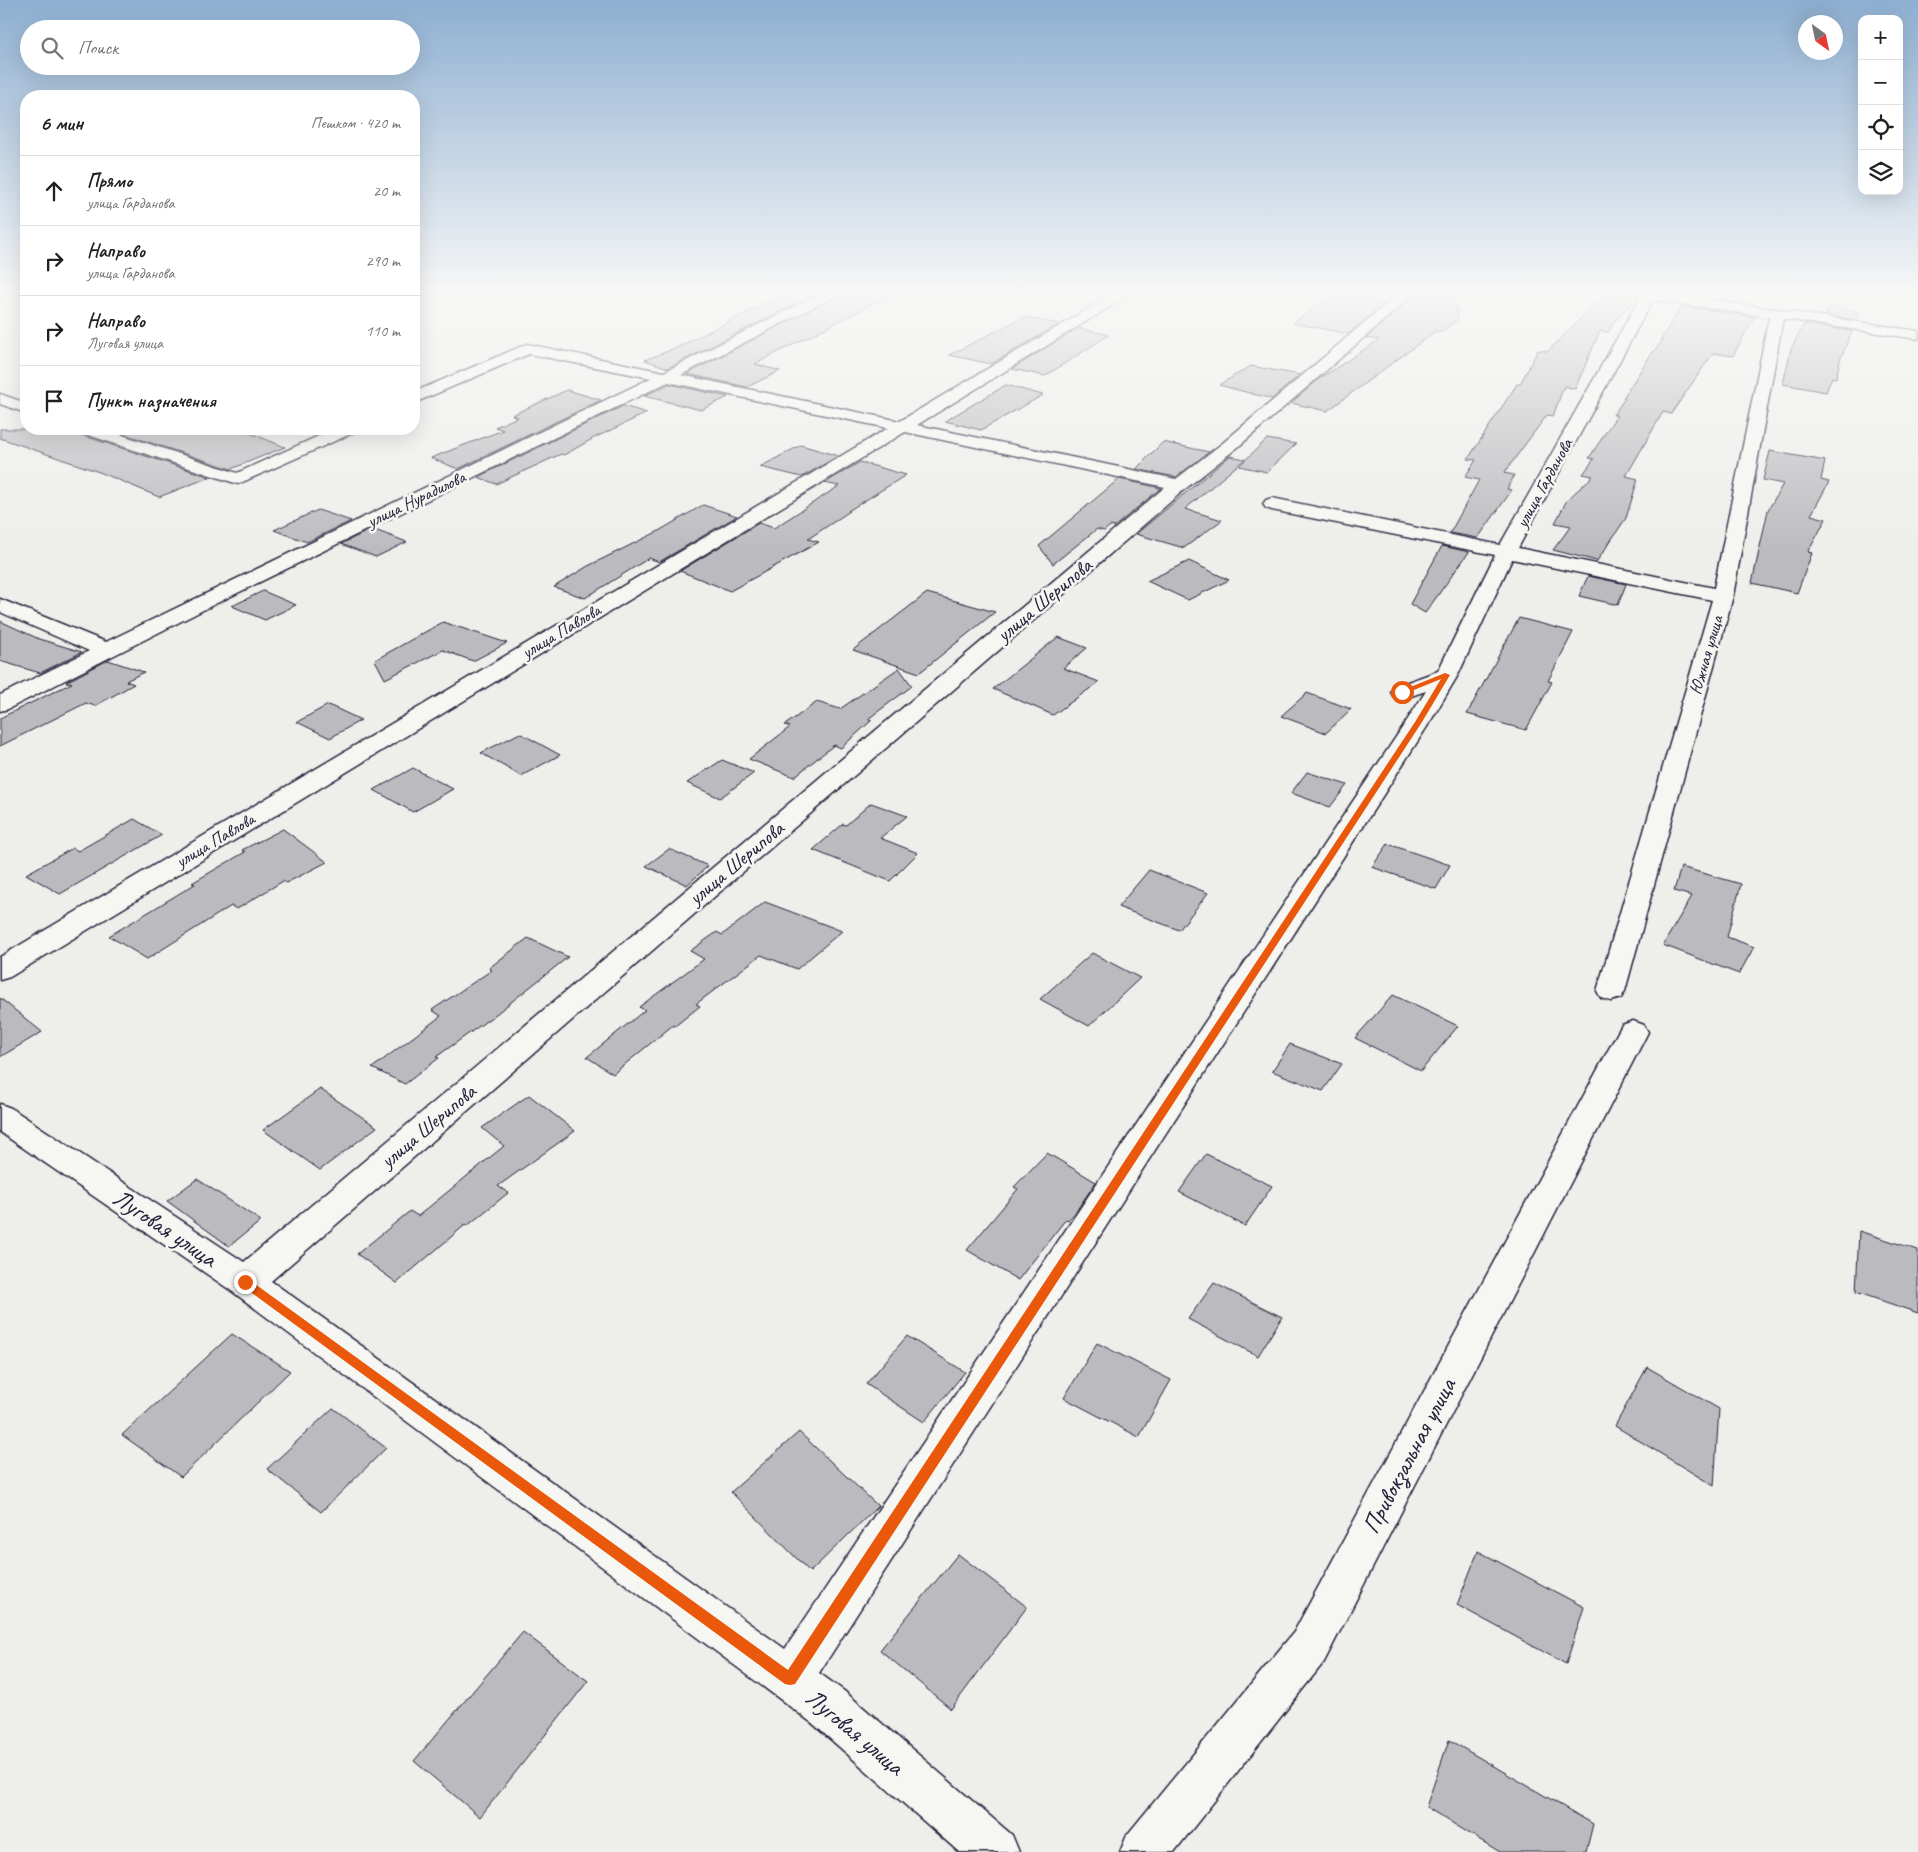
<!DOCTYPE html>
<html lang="ru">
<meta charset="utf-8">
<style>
:root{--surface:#fff;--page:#f6f6f6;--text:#202124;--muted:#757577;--line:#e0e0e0}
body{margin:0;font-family:Caveat,sans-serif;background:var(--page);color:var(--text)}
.controls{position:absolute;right:15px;top:15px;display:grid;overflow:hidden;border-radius:10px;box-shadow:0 5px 20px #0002}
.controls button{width:45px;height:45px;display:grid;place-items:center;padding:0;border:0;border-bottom:1px solid var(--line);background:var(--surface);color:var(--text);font:25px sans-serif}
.compass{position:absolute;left:1798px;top:15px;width:45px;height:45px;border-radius:50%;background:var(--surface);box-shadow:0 5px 20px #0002;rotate:147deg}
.stop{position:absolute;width:15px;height:15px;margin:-11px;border:4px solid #ea580c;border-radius:50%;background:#fff}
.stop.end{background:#ea580c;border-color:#fff;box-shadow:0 1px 5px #0008}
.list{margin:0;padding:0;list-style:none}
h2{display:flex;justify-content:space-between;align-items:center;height:65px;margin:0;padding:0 20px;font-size:21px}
h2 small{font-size:16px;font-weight:400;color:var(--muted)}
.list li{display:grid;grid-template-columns:32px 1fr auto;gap:15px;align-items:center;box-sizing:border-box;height:70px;padding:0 20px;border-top:1px solid var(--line)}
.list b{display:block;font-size:19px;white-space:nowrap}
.list p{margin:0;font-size:16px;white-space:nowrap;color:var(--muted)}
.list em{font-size:16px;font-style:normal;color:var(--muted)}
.icon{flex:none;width:28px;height:28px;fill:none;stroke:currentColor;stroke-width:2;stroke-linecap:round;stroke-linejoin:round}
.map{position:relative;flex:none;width:1918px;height:1852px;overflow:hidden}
.search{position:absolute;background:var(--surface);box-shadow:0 5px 20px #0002;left:20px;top:20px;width:400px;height:55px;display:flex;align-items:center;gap:12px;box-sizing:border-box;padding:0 18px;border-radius:28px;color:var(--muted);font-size:19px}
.panel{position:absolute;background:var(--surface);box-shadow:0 5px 20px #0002;left:20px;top:90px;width:400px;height:345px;border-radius:20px}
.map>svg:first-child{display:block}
</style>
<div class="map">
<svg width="1918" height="1852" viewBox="0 0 1918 1852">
<rect width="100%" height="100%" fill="#eeeeeb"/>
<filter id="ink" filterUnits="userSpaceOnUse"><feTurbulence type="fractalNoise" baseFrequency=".02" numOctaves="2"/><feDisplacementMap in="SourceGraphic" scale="10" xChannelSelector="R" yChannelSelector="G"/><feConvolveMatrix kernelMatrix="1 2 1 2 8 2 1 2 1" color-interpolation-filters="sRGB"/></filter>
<g filter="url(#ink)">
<!-- building -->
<g fill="#bbbbbf" stroke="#22223b">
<polygon points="783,294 815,294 668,368 645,360 678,347"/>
<polygon points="841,294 892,294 755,364 780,371 747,387 687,374"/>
<polygon points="1333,294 1395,294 1348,334 1293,323"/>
<polygon points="1416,294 1454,294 1458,319 1442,332 1436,331 1327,411 1291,403 1319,379 1379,340 1366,338"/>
<polygon points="1605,294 1633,294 1637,297 1612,324 1609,332 1600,331 1575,389 1564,386 1553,416 1547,415 1504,473 1514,475 1507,489 1512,490 1478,538 1450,533 1479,480 1465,477 1476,460 1468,459 1517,384 1520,384 1538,350 1548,351"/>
<polygon points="1682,306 1754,317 1733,356 1713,353 1671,414 1663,412 1626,476 1638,479 1626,518 1597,561 1553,550 1571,526 1555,523 1567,500 1593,476 1583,474 1594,459 1589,458 1617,415 1613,415 1625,398 1623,398 1650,356 1663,340 1660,340"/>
<polygon points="1829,307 1860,312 1857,320 1825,315"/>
<polygon points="1024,317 1059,324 991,364 949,355"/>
<polygon points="1804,324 1852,331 1840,360 1836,378 1832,377 1826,392 1783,384 1791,349"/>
<polygon points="1078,328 1109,335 1045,376 1012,369"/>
<polygon points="1251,366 1300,375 1272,399 1219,385"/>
<polygon points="669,384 728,397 701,410 644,396"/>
<polygon points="1006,385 1043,395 981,430 945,421"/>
<polygon points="567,390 601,400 458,469 431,458 503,430 495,427 518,417 512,415"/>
<polygon points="623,406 647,413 594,438 564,455 561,454 496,484 478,477"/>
<polygon points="0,429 78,429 81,435 210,477 159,497 102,473 0,438"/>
<polygon points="109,429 240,429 285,447 231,469"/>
<polygon points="1267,439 1296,444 1267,472 1239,466"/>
<polygon points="1163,442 1209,452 1176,477 1136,469"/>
<polygon points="801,445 838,456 802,477 760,467"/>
<polygon points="1770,451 1825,461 1821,480 1829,482 1811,515 1826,519 1808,552 1812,553 1797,593 1752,583 1768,510 1783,484 1763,480"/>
<polygon points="1230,456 1245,459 1185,509 1222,520 1184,548 1136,534"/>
<polygon points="860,462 906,475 848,511 850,511 808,539 819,542 730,591 680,571 759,523 774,528 839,486 825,483"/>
<polygon points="1119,479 1161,488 1114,527 1110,526 1104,531 1097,529 1053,564 1039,546"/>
<polygon points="703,505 737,516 659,562 649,558 585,598 554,587 588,566 657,532"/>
<polygon points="318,510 351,521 307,542 274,530"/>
<polygon points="372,529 407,542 376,557 341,544"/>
<polygon points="1442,546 1469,552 1425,613 1410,604"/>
<polygon points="1189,561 1229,580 1188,600 1147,581"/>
<polygon points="1588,576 1626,584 1618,605 1579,596"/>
<polygon points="263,591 296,605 265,620 232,606"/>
<polygon points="927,593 995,612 919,673 853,650"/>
<polygon points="1519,618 1573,632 1548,681 1552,682 1526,730 1467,714"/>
<polygon points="0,621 39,639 82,652 40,673 0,661"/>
<polygon points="443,622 507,643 473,661 443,650 385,679 375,660"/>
<polygon points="1058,637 1087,648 1063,668 1099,682 1053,715 993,689"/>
<polygon points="108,660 144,672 126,681 134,684 95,706 86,703 0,746 0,718 72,683 66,682"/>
<polygon points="899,668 912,686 868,719 872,720 841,748 834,745 794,777 749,759 790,727 785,725 817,702 840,709"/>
<polygon points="1307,693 1351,709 1326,733 1281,716"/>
<polygon points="328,705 335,708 361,720 330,738 297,722"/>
<polygon points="520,733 560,755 521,776 481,753"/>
<polygon points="722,760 754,773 720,798 687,783"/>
<polygon points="413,768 453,789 413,812 374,790"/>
<polygon points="1307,772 1347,785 1330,807 1291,793"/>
<polygon points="871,803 907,816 880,838 918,853 890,881 813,850 843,824 846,825"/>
<polygon points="134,819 162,835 60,894 26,874 73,848 78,851"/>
<polygon points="283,829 327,862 286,883 283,881 237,909 231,906 147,959 109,936 195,884 192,883 245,852 242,850"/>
<polygon points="1388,844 1450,865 1436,889 1372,867"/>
<polygon points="669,849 708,866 687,885 646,866"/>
<polygon points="1681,867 1741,884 1727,937 1754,947 1739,974 1663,945 1692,896 1674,891"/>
<polygon points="1149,870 1208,893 1179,930 1118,907"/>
<polygon points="765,902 842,931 797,969 761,955 696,1004 700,1006 675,1026 673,1025 613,1074 587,1057 645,1010 639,1007 704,959 690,951 717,932 722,935"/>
<polygon points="528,938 568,957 496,1014 436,1057 439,1058 405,1084 372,1068 441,1016 432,1010 492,970 489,968"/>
<polygon points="1092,953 1140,978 1089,1026 1040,999"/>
<polygon points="1393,995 1458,1026 1421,1071 1355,1038"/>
<polygon points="0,998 42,1032 0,1057"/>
<polygon points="1290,1044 1342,1064 1323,1091 1272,1071"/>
<polygon points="320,1089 377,1127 320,1170 263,1130"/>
<polygon points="529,1095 575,1131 498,1186 508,1193 467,1226 465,1225 397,1283 357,1254 410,1211 418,1216 504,1146 482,1128"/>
<polygon points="1047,1153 1096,1182 1074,1214 1068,1220 1066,1219 1018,1280 967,1250 1018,1189 1014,1187"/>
<polygon points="1206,1154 1272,1186 1245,1226 1179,1192"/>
<polygon points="197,1179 261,1221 229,1246 167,1201"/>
<polygon points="1859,1231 1918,1250 1918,1313 1856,1292"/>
<polygon points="1214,1283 1282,1317 1258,1356 1188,1319"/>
<polygon points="232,1334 290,1371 181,1477 122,1435"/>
<polygon points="907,1336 965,1372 924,1422 866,1384"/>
<polygon points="1097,1343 1171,1380 1139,1437 1064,1398"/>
<polygon points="1647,1367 1719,1409 1714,1486 1615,1426"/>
<polygon points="333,1408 386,1448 321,1512 267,1469"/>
<polygon points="799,1432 878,1506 810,1572 731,1492"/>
<polygon points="1478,1551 1584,1607 1566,1664 1457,1605"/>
<polygon points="958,1554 1027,1607 951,1709 880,1650"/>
<polygon points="523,1632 588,1681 480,1817 414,1761"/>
<polygon points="1449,1740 1593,1824 1586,1852 1500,1852 1426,1807"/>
</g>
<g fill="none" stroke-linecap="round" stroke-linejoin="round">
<!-- street casing -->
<g stroke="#22223b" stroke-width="3">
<g id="street">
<polygon points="0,294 12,294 0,300"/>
<polygon points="820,294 839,294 681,375 900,421 1113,294 1131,294 917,425 1176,479 1224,442 1398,294 1414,294 1238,447 1185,489 271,1281 785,1649 1406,722 1426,691 1402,699 1394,697 1391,692 1394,687 1438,671 1495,555 1272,510 1266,508 1263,504 1266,500 1272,498 1500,545 1642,294 1656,294 1518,548 1714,588 1770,313 1772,310 1782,310 1784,313 1733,596 1625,991 1621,998 1611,1001 1601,998 1597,991 1712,600 1512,559 1458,675 1430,722 819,1673 844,1691 1012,1835 1019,1852 959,1852 812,1723 233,1292 0,1132 0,1104 11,1108 244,1262 1165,487 905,432 10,977 0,980 0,957 888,428 668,382 215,604 8,709 0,711 0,695 89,651 0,612 0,599 106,642 651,378 529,354 414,403 414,392 527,344 664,372"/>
<polygon points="0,394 26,403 26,413 0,404"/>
<polygon points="80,429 104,429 237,473 334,429 355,429 353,433 238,484 82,433"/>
<polygon points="1633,1021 1644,1025 1648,1032 1324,1662 1174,1852 1120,1852 1127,1835 1294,1632 1618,1032 1622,1025"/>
</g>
</g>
<!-- secondary casing -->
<g stroke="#22223b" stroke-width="3">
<polygon id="secondary" points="1635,294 1673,294 1918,331 1918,339 1642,298"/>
</g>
<!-- street -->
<use href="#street" fill="#f6f6f2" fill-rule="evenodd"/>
<!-- secondary -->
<use href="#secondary" fill="#f6f6f2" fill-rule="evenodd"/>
</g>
</g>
<!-- sky -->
<linearGradient id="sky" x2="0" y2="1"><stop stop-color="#8eafd1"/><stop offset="0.53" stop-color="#f7f7f6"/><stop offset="1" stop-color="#f7f7f6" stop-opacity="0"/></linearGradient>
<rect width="1918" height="554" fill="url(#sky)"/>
<!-- route -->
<polygon fill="#ea580c" points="1445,673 1450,675 1422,722 795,1684 790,1685 785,1684 241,1285 239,1282 241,1279 248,1279 788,1670 1415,722 1441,679 1404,694 1398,692"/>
<g text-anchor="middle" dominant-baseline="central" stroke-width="5" stroke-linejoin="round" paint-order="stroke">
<!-- far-street labels -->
<g font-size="18" fill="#22223b" stroke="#f6f6f2">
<text transform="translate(1544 483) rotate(-61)">улица Гарданова</text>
<text transform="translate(416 499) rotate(-26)">улица Нурадилова</text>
<text transform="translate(561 631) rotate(-31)">улица Павлова</text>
<text transform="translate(1706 655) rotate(-74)">Южная улица</text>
<text transform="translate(215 840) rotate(-31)">улица Павлова</text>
</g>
<!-- street labels -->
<g font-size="21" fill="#22223b" stroke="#f6f6f2">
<text transform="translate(1044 600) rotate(-40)">улица Шерипова</text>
<text transform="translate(736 863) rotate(-40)">улица Шерипова</text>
<text transform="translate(428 1126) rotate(-40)">улица Шерипова</text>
</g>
<!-- near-street labels -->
<g font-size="25" fill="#22223b" stroke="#f6f6f2">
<text transform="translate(165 1228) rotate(34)">Луговая улица</text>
<text transform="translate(1409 1456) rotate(-62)">Привокзальная улица</text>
<text transform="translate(855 1732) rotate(40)">Луговая улица</text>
</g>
</g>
</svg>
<div class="controls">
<button>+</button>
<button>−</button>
<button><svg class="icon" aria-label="locate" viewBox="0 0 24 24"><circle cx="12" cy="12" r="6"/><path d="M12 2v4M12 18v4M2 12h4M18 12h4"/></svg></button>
<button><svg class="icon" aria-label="layers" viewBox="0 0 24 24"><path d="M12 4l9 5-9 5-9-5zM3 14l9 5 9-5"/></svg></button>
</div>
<svg class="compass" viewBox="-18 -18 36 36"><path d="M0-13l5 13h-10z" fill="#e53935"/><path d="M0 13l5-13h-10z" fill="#757577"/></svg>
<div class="stop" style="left:1402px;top:692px"></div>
<div class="stop end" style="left:245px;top:1282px"></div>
<div class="search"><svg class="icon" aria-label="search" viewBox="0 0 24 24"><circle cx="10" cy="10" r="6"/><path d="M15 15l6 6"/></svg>Поиск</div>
<section class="panel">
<h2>6 мин<small>Пешком · 420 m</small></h2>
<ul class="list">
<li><svg class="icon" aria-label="ahead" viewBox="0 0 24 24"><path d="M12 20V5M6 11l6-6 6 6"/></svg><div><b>Прямо</b><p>улица Гарданова</p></div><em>20 m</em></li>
<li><svg class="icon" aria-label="right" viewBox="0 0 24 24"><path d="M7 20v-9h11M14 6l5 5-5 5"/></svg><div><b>Направо</b><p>улица Гарданова</p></div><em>290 m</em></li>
<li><svg class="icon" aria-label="right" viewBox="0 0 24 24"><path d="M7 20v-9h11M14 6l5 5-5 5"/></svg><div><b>Направо</b><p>Луговая улица</p></div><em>110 m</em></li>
<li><svg class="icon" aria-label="arrive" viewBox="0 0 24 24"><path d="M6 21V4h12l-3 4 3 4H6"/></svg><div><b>Пункт назначения</b></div></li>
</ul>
</section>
</div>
